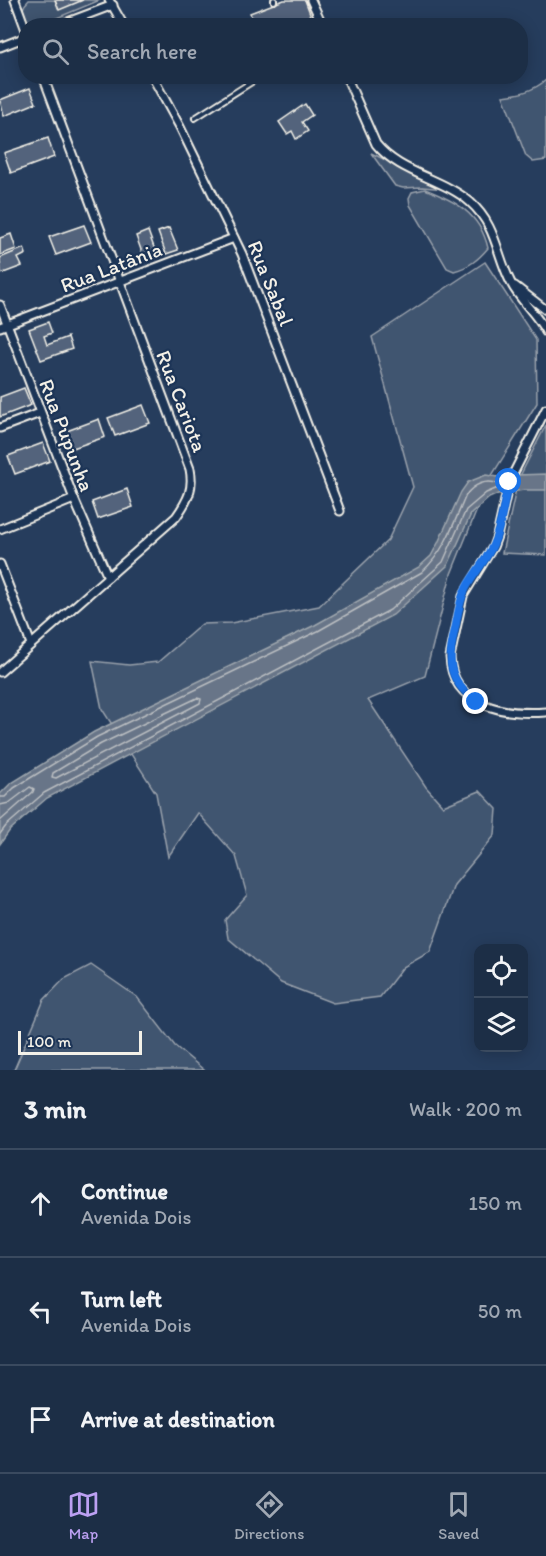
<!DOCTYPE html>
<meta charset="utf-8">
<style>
:root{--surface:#1c2e46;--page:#293a51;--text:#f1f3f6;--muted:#a0a8b3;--line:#3a4a5f;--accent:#bca0f2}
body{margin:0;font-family:Itim,sans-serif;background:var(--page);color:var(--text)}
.controls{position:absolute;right:18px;bottom:18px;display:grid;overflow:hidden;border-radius:12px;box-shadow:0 3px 15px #0003}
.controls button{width:54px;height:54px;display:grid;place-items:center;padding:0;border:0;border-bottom:2px solid var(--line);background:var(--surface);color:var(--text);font:30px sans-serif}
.scale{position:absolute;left:18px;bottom:15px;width:124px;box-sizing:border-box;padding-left:6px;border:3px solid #f4f1e8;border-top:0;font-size:16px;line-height:21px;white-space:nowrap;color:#f4f1e8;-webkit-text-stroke:4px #1d3557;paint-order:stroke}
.stop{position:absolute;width:18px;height:18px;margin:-14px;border:4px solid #1a73e8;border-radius:50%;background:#fff}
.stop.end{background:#1a73e8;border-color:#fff;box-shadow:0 2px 6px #0008}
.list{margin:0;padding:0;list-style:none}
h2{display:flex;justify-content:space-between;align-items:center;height:78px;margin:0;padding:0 24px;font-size:26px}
h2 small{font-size:20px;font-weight:400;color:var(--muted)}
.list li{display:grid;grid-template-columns:39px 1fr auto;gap:18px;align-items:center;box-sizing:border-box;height:108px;padding:0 24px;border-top:2px solid var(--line)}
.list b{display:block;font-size:22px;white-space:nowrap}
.list p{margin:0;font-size:20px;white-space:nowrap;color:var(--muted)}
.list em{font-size:20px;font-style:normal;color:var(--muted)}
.icon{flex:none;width:33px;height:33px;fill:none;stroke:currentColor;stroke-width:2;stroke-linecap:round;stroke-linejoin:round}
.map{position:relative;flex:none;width:546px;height:1070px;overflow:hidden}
.search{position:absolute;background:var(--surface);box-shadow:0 3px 15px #0003;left:18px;right:18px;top:18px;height:66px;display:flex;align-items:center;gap:15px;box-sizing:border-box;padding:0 21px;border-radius:24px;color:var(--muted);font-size:22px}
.sheet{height:402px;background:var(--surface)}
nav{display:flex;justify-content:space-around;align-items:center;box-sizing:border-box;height:84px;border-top:2px solid var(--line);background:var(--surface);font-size:16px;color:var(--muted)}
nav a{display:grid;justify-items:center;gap:3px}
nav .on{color:var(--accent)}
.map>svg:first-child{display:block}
</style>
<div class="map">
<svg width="546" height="1070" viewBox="0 0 546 1070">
<rect width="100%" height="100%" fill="#263d5d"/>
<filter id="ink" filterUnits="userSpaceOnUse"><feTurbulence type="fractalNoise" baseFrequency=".0167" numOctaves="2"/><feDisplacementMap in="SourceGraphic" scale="12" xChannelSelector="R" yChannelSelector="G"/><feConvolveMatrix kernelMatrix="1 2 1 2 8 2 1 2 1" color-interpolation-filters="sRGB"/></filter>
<g filter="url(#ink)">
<!-- green -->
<g fill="#40546f" stroke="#9aa2ac" stroke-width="1.5">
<path d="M29,0H100L40,25C24,25 16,12 29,0Z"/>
<path d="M546,80V160L533,162L526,156L503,96C520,94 533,91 546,80Z"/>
<polygon points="371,153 446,189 422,187 403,188 395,186"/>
<path d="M425,189C455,201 480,213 488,248C478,260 469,267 454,271L447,268L410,205L409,198L412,192Z"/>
<polygon points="485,262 536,340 537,403 489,480 451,574 425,676 368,700 426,787 443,806 480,791 497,809 495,835 454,885 430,952 403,967 380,997 333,1003 281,983 228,938 225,920 247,895 236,856 198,813 168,857 156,793 102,709 92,661 129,665 158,662 202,624 231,623 319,606 388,540 413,487 372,337"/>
<polygon points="546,425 546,555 502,553 518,480"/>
<polygon points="91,965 137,997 175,1046 204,1070 14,1070 44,1000 64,979"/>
</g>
<!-- water -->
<polygon fill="#677588" stroke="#9fa7ae" stroke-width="1.5" points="546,474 546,490 524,490 498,494 489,498 471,514 448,565 393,615 47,798 10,830 0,844 0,794 10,784 94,732 315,625 419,567 431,556 438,543 461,492 468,482 486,475 504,478 517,475"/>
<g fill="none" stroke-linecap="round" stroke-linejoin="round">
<!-- shore -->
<g stroke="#bcbfc2" stroke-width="1.5">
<polygon points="197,698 201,699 200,703 56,778 52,777 53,773 101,744"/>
<path d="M0,797H5L14,788L97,737L318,631L422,572C445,551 454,523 466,495C474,484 486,479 499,484L498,488L486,493L466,510L443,562L390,610L44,793L6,826L0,834"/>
<polyline points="0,805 9,803 30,787 34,789 33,792 0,821"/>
</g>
</g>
<!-- building -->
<g fill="#52647b" stroke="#f4f1e8" stroke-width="1.5">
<polygon points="55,0 83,0 59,10"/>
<polygon points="284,0 305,0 311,16 285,26 255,26 250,13"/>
<polygon points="30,88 36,103 4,116 0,100"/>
<polygon points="305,104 312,115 302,122 308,131 296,139 292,131 287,134 279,122"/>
<polygon points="48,138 54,157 11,173 4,153"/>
<polygon points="84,225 91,242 56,255 49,237"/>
<polygon points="169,228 178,250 166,254 158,232"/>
<polygon points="148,231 156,253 144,258 136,236"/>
<polygon points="11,234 16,249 0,255 0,238"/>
<polygon points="24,248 26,254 18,258 22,266 1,274 0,258"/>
<polygon points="48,322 52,333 44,336 47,345 68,337 72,349 41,360 29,329"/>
<polygon points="24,388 31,405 0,417 0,397"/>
<polygon points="143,405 150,423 115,436 108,418"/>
<polygon points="99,419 105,437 70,449 64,432"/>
<polygon points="43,443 50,461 15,474 8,456"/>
<polygon points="127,489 133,507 98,519 92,502"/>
</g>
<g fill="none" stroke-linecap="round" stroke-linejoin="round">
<!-- service casing -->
<g stroke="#f4f1e8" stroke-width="8">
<g id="service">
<polyline points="274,0 274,1"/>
<polyline points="195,118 261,76"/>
</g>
</g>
<!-- minor casing -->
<g stroke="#f4f1e8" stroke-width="11">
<g id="minor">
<polyline points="15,0 26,30"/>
<polyline points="109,0 124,26"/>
<polyline points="311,0 323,26"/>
<polyline points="57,26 113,5"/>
<polyline points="0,47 26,37"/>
<polyline points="152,76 180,127 242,254 340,511"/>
<path d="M346,76L376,144C399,173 442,178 470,202C497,226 496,254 511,283C520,301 537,314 546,332"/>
<polyline points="515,286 546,310"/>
<polyline points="0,305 74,499 108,577"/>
<polyline points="0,327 234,238"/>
<path d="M546,409L509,482L497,536L493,547L463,596L450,657C452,707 506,715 546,712"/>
<polyline points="0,428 40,413"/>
<polyline points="0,529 74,499"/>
<polyline points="0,564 31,644"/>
<path d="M0,672L176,517C188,500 194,489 190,469L43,76"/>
</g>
</g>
<!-- service -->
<use href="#service" stroke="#1d3557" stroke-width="4"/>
<!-- minor -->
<use href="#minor" stroke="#1d3557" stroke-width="7"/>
</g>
</g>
<g fill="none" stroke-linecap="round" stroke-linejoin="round" filter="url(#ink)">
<!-- route -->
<path stroke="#1a73e8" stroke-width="8" d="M476,702C445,677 448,660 456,624C458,612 460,599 466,588C474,573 486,561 493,545C502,526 503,503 509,482"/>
</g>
<g text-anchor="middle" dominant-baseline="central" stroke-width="4.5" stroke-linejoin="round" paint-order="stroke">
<!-- street labels -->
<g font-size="21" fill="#f4f1e8" stroke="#1d3557">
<text transform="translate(111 267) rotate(-21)">Rua Latânia</text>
<text transform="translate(271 283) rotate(68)">Rua Sabal</text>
<text transform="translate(182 401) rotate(69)">Rua Cariota</text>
<text transform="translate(67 435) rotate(69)">Rua Pupunha</text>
</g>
</g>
</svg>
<div class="controls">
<button><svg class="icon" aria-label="locate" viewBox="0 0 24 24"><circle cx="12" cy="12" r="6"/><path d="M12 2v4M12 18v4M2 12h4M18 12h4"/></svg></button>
<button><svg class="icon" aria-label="layers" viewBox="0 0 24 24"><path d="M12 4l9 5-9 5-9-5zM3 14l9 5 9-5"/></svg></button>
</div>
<div class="scale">100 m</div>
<div class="stop" style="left:509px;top:482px"></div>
<div class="stop end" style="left:476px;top:702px"></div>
<div class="search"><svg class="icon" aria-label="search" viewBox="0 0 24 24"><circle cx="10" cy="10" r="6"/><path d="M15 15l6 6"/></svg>Search here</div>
</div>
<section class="sheet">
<h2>3 min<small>Walk · 200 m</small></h2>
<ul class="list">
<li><svg class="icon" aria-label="ahead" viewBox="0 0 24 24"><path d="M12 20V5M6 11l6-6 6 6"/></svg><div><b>Continue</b><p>Avenida Dois</p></div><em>150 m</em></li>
<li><svg class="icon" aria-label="left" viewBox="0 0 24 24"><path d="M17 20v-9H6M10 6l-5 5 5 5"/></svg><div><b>Turn left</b><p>Avenida Dois</p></div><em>50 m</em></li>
<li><svg class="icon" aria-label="arrive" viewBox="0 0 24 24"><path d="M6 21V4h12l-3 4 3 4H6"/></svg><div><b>Arrive at destination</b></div></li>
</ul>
</section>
<nav>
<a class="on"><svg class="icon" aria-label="map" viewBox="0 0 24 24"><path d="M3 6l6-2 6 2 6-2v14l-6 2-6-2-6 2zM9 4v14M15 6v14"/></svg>Map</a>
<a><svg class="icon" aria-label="directions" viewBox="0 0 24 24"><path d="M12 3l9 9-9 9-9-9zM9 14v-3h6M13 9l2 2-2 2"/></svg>Directions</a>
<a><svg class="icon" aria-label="saved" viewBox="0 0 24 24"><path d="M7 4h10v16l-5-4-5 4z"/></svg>Saved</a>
</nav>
